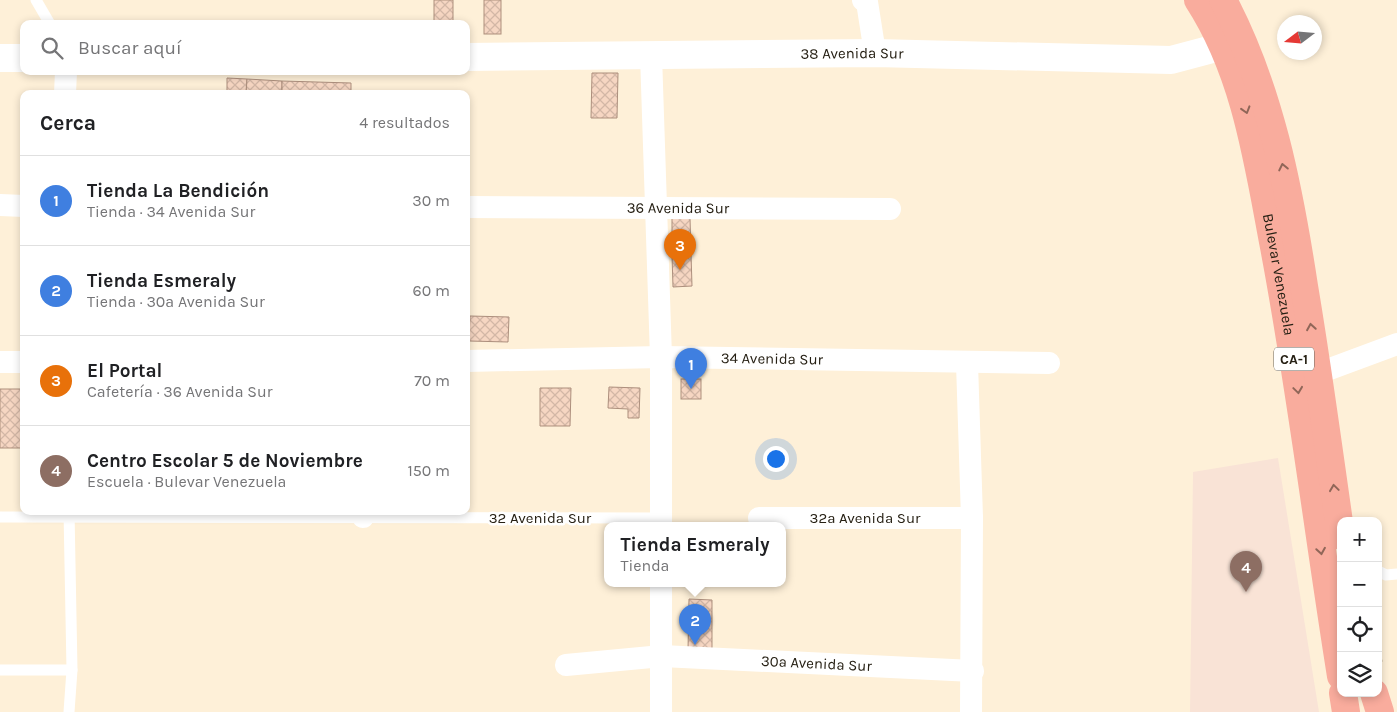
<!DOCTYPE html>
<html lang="es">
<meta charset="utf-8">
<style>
:root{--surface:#fff;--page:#f6f6f6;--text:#202124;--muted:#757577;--line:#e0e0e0;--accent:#b02054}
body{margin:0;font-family:Karla,sans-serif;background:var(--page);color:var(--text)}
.controls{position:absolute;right:15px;bottom:15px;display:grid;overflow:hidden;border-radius:10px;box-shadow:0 2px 8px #0003}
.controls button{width:45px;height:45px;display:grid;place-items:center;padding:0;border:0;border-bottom:1px solid var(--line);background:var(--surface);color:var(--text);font:25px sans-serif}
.compass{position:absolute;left:1277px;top:15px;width:45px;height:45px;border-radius:50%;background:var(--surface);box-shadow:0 2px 8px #0003;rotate:254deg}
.you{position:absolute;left:775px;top:458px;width:18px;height:18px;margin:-12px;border:4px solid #fff;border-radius:50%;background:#1a73e8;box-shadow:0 0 0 8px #1a73e833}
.badge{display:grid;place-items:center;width:32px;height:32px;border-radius:50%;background:var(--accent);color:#fff;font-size:16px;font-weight:700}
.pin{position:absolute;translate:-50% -41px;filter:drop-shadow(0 1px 2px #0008)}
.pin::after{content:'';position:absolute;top:26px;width:18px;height:15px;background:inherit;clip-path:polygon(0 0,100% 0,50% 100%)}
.popup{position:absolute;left:604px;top:522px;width:182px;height:65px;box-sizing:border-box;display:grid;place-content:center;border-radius:10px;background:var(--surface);filter:drop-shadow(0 1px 4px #0005);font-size:16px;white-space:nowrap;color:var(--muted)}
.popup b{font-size:19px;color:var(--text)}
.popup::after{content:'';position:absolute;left:50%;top:100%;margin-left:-10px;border:10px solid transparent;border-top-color:var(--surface)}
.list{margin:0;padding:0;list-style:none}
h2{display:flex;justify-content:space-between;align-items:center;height:65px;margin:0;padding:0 20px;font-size:21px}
h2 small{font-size:16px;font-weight:400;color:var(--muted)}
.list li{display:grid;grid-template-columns:32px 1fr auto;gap:15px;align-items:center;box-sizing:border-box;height:90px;padding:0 20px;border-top:1px solid var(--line)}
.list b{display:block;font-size:19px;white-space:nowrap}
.list p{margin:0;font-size:16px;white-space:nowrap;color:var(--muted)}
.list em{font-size:16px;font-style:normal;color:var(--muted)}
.icon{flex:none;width:28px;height:28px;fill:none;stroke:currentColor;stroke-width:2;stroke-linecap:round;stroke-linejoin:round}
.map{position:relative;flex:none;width:1397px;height:712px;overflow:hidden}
.search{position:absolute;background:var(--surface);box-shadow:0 2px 8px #0003;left:20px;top:20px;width:450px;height:55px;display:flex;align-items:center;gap:12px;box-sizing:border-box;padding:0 18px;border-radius:10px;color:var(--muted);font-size:19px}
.panel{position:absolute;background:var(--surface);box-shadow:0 2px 8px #0003;left:20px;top:90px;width:450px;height:425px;border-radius:10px}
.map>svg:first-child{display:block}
</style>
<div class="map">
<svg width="1397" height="712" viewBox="0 0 1397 712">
<defs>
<pattern id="building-cross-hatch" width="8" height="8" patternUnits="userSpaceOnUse" patternTransform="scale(1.25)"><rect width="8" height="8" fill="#f6d6c2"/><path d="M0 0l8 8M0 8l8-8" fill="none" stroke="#d3b7a6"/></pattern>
</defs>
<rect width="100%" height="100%" fill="#fef0d8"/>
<!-- education -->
<polygon fill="#f9e3d6" points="1278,458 1319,712 1190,712 1193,472"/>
<!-- building -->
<g fill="url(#building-cross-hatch)" stroke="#ad8f7d">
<rect x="434" y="0" width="19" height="24"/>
<rect x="484" y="0" width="17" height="34"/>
<polygon points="592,73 618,73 617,118 591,118"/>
<polygon points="227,78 247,79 246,94 227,94"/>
<polygon points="247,79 282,81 282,94 246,94"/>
<polygon points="282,81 351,83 351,94 282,94"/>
<polygon points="672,218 690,218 691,254 672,255"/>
<polygon points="691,254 692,286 673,287 672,255"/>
<polygon points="470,316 509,317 508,342 469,341"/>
<rect x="681" y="379" width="20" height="20"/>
<polygon points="609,387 640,388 639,418 628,418 628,409 608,408"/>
<polygon points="540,388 571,388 570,426 540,426"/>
<rect x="0" y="389" width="24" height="59"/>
<polygon points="689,599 712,600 712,650 688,650"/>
</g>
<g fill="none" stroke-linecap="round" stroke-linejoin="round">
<!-- path -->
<polyline stroke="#baaf9b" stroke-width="3" stroke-dasharray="2.5 2.5" stroke-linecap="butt" points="1378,650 1381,661 1378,662"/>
<!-- lane -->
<g stroke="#fff" stroke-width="11">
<polyline points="36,0 50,24"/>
<polyline points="69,511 72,670 69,712"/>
<polyline points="0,517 661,518"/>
<polyline points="1378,571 1386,575 1397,574"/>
<polyline points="0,670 72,670"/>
</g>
<!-- street -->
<g stroke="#fff" stroke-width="22">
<polyline points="863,0 867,2 875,53"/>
<polyline points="651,55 661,357 661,526"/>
<polyline points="65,94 66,71"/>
<polyline points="0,205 24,206"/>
<path id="s1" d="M466,207L890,209"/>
<path id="s2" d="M466,361L661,357L1049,363"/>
<polyline points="0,362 24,362"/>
<polyline points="967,363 972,518 971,712"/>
<polyline points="1319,373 1397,344"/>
<polyline points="362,511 363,517"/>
<path id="s3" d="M759,518H972"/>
<path id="s4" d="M566,665L662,656L973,671"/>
<polyline points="661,712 661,584"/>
</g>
<!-- secondary -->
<g stroke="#fff" stroke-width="28">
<path id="s5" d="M466,57L875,53L1171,60L1235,43"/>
<polyline points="0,58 24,58"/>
</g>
<!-- highway -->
<g stroke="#f9ac9d" stroke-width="28">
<path id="s6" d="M1198,0C1246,74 1258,163 1274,247C1301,389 1318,533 1341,676"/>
<path d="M1223,0C1270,89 1289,188 1304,286C1318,369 1329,453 1341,536"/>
<polyline points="1343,693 1346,712"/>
<polyline points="1374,693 1380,712"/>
</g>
</g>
<!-- one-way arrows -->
<defs><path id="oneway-chevron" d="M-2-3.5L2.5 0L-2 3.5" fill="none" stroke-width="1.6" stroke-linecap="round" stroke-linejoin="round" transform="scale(1.25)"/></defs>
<g stroke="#906658">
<use href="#oneway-chevron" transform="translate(1246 110) rotate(73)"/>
<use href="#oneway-chevron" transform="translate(1283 167) rotate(-102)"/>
<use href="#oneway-chevron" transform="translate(1311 327) rotate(-99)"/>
<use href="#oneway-chevron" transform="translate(1298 390) rotate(82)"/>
<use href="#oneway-chevron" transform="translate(1334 488) rotate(-98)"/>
<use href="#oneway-chevron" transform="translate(1321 551) rotate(81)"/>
</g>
<g text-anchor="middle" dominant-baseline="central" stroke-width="5" stroke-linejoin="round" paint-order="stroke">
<!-- shield labels -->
<rect fill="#fff" stroke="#67635a" stroke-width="1" x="1274" y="347.5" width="40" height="23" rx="4"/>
<g font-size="14" font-weight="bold" fill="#262014">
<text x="1294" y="359">CA-1</text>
</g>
<!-- street labels -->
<g font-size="15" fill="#262014" stroke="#fff">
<text stroke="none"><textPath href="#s5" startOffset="386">38 Avenida Sur</textPath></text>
<text stroke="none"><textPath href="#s1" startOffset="212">36 Avenida Sur</textPath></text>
<text stroke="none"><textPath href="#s6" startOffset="288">Bulevar Venezuela</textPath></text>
<text stroke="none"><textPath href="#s2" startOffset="306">34 Avenida Sur</textPath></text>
<text x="540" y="518">32 Avenida Sur</text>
<text stroke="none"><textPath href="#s3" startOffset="106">32a Avenida Sur</textPath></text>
<text stroke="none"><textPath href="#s4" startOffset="251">30a Avenida Sur</textPath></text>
</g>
</g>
</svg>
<div class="controls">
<button>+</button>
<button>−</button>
<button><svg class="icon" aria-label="locate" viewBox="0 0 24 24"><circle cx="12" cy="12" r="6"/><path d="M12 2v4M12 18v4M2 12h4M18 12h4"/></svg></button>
<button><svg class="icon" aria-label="layers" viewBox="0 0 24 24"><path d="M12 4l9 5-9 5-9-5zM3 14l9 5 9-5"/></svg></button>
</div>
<svg class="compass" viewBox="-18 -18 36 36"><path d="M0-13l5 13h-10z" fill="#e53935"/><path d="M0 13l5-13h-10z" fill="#757577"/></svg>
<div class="you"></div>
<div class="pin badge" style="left:691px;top:389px;background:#3f7fe0">1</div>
<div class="pin badge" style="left:695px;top:645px;background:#3f7fe0">2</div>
<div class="popup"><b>Tienda Esmeraly</b>Tienda</div>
<div class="pin badge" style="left:680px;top:270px;background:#e8710a">3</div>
<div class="pin badge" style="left:1246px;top:592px;background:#8d6e63">4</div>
<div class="search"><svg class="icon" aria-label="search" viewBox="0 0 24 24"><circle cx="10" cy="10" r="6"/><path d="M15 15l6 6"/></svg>Buscar aquí</div>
<section class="panel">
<h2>Cerca<small>4 resultados</small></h2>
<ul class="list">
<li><span class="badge" style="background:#3f7fe0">1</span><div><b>Tienda La Bendición</b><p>Tienda · 34 Avenida Sur</p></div><em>30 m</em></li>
<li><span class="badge" style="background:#3f7fe0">2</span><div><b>Tienda Esmeraly</b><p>Tienda · 30a Avenida Sur</p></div><em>60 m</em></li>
<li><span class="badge" style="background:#e8710a">3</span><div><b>El Portal</b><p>Cafetería · 36 Avenida Sur</p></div><em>70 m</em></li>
<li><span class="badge" style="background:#8d6e63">4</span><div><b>Centro Escolar 5 de Noviembre</b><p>Escuela · Bulevar Venezuela</p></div><em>150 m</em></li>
</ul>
</section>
</div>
